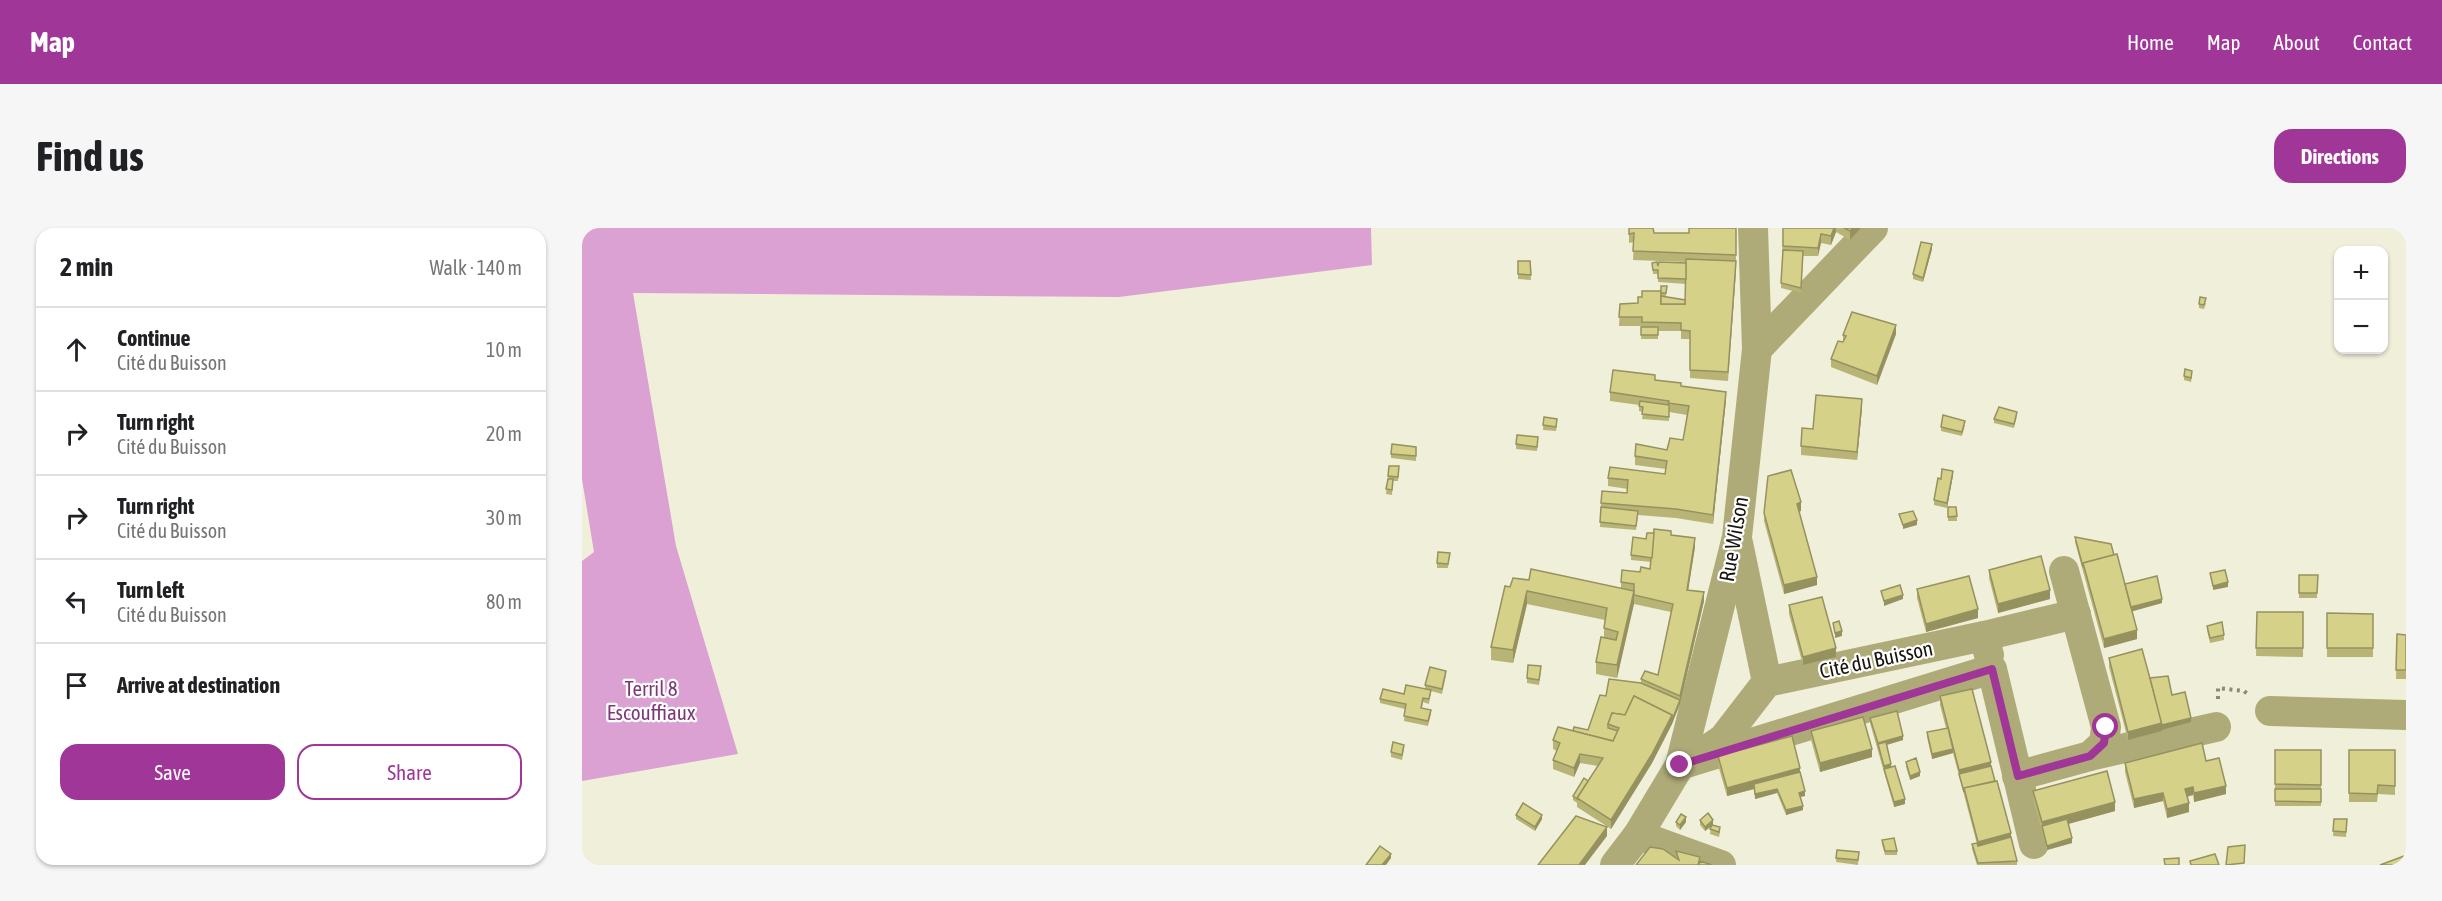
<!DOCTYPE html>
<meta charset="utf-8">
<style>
:root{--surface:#fff;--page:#f6f6f6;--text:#202124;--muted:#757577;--line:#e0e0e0;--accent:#a03697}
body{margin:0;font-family:"Asap Condensed",sans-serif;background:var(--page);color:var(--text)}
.controls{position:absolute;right:18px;top:18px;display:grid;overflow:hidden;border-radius:12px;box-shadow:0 2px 4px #0004}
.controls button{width:54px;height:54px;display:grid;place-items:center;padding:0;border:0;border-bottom:2px solid var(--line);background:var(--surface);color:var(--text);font:30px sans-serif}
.stop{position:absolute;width:18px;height:18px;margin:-14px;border:4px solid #a03697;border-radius:50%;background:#fff}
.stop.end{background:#a03697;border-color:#fff;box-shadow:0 2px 6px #0008}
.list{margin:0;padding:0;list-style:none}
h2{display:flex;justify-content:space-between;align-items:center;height:78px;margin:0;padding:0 24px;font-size:26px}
h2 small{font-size:20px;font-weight:400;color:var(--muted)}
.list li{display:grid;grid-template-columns:39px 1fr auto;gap:18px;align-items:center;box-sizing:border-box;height:84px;padding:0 24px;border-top:2px solid var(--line)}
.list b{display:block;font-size:22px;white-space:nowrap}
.list p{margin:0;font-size:20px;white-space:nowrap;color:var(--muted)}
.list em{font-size:20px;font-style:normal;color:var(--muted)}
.actions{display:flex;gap:12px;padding:18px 24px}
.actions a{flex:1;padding:14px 0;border:2px solid var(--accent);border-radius:18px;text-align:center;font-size:21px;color:var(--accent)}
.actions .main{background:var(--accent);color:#fff}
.icon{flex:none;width:33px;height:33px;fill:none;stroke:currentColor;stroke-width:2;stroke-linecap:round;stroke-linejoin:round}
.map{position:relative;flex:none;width:1824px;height:637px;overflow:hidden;border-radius:18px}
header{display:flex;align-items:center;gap:36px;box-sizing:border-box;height:84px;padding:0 30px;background:var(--accent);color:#fff}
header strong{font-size:28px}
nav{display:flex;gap:33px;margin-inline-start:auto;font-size:21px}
.intro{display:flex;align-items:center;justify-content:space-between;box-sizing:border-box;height:144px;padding:0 36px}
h1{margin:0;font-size:42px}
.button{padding:15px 27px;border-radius:18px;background:var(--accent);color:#fff;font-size:21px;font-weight:700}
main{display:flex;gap:36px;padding:0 36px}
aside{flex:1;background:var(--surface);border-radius:18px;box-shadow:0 2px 4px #0004}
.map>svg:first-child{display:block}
</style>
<header>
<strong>Map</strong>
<nav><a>Home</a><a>Map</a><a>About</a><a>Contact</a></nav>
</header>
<div class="intro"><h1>Find us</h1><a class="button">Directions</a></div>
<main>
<aside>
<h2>2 min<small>Walk · 140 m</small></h2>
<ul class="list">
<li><svg class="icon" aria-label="ahead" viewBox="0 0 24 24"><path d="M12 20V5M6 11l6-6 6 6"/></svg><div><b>Continue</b><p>Cité du Buisson</p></div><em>10 m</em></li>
<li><svg class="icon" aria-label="right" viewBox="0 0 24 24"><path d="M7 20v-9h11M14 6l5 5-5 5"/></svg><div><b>Turn right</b><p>Cité du Buisson</p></div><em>20 m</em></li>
<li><svg class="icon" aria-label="right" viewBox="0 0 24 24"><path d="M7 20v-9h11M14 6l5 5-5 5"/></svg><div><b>Turn right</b><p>Cité du Buisson</p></div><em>30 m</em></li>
<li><svg class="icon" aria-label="left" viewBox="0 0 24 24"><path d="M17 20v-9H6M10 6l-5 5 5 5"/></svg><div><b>Turn left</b><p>Cité du Buisson</p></div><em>80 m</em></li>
<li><svg class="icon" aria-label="arrive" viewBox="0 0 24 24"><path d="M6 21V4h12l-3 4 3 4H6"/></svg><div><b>Arrive at destination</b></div></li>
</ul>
<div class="actions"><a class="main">Save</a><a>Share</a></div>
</aside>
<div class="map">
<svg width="1824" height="637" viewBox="0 0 1824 637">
<rect width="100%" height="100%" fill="#f0efda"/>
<!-- forest -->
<polygon fill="#daa1d2" points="0,0 789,0 790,37 537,69 51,65 94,318 156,526 0,553 0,333 12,324 0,251"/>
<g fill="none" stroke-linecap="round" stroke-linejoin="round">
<!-- path -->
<polyline stroke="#8a897a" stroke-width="4" stroke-dasharray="3 4.5" stroke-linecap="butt" points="1636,471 1636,460 1662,463 1667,467"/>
<!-- minor -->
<g stroke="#afab79" stroke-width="30">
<polyline points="1175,121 1291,0"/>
<polyline points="1156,315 1185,454"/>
<polyline points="1407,427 1402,408 1494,386"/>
<polyline points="1688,483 1824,487"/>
<polyline points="1119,526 1141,511 1185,454 1402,408"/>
<polyline points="1508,528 1634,499"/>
<polyline points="1098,537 1410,441 1452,616"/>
<polyline points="1435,548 1508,528 1522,515 1524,499 1482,343"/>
<polyline points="1056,607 1139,637"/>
<polyline points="1033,637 1056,607 1098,537 1155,309 1175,121 1171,0"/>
</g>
</g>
<!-- wall -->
<g fill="#b8b476">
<polygon points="1047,0 1072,5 1107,5 1154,0 1154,42 1146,153 1108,150 1108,111 1099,111 1099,103 1076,103 1076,111 1059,111 1060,98 1037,98 1038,76 1056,75 1060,69 1060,63 1079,63 1085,58 1084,69 1103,72 1104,56 1076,54 1076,46 1071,46 1070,35 1076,38 1104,35 1104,34 1051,32 1052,14 1047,15"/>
<polygon points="1201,0 1279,0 1268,12 1254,4 1249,17 1239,15 1236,28 1221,28 1219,65 1199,60"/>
<polygon points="1350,21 1341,54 1331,51 1331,46"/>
<polygon points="936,33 948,33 949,52 936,51"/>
<polygon points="1624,75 1622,81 1617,80 1617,76"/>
<polygon points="1314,106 1295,157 1249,139 1249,131 1261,114 1261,107"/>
<polygon points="1602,148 1610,148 1609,154 1602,152"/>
<polygon points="1073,152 1099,158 1144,172 1131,296 1094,290 1056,287 1054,302 1018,299 1019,275 1045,265 1046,261 1026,258 1026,250 1083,246 1084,241 1053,237 1053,228 1085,222 1101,212 1105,187 1087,184 1087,193 1060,191 1061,184 1057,183 1057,177 1028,173 1028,164"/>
<polygon points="1280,180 1275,232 1219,227 1219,218 1231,201"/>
<polygon points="1435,188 1432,200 1412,195 1412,191"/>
<polygon points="962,189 975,196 974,203 961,202"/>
<polygon points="1383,197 1380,208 1359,203 1359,199"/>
<polygon points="956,214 955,223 934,221 934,216"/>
<polygon points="834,219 834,233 809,230 809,226"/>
<polygon points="817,243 816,253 811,253 810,267 804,266 806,248"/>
<polygon points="1371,247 1365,280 1352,277 1352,272 1359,251"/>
<polygon points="1366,279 1375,288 1375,293 1366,293"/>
<polygon points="1219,283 1217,284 1235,357 1202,366 1182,293 1182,285"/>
<polygon points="1089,307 1113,319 1106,362 1122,373 1098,476 1090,496 1070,535 1029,601 995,579 995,575 991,572 991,568 1006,553 1016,538 998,535 992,549 971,541 971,532 975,523 971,521 971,512 991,503 1006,502 1024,468 1059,455 1059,451 1076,447 1089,384 1052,376 1052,374 1035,450 1014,446 1014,434 1022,410 1022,400 1023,392 945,376 931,435 909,432 909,419 928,359 947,352 1039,360 1039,354 1058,344 1068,341 1069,334 1049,332 1049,327 1064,311"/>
<polygon points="1493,309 1532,327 1543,356 1580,375 1550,383 1555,411 1522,420 1493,314"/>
<polygon points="868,325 866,340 855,340 855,335"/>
<polygon points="1407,342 1468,371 1416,385 1407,350"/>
<polygon points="1736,347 1735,370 1717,370 1717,365"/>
<polygon points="1335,361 1396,390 1344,404 1335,370"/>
<polygon points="1207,377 1254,429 1221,437 1207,386"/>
<polygon points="1675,384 1721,384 1721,429 1674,428"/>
<polygon points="1745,385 1791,386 1791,429 1745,429"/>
<polygon points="1625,398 1642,407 1642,412 1628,415 1625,402"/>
<polygon points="1815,406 1824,407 1824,451 1814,451"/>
<polygon points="1527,430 1568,450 1590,467 1609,494 1580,502 1580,503 1546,512 1527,439"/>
<polygon points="959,443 957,457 945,455 945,450"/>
<polygon points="864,447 860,466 849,463 847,476 841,474 840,480 849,486 846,498 822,493 823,481 798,475 798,471 843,461 843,457"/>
<polygon points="1358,468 1409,538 1435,633 1435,637 1395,637 1390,621 1390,616 1395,616 1371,525 1350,531 1345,509 1345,504 1364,500 1358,477"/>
<polygon points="1288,490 1321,512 1305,517 1309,539 1323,576 1312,579 1288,495"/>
<polygon points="1229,503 1290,529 1238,544 1229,512"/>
<polygon points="822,521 820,532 809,529 809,524"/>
<polygon points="1739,522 1739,578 1693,578 1693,556"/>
<polygon points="1767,522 1813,522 1813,567 1796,566 1795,574 1767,574"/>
<polygon points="1136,528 1218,544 1223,568 1218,569 1221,582 1204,587 1195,565 1173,571 1172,561 1145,568 1136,537"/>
<polygon points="1624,533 1644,566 1612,574 1611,567 1605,569 1607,584 1585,590 1581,573 1552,580 1543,544 1543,535"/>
<polygon points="1324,534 1338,548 1328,552 1324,539"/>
<polygon points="1451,563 1533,583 1486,596 1490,615 1465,622 1451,572"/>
<polygon points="934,587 960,591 953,603 934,591"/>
<polygon points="1752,591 1765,591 1764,609 1751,608"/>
<polygon points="1118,592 1131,597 1138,604 1137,609 1128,606 1129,598 1123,603 1118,597"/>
<polygon points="1094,594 1104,594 1098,602 1094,598"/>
<polygon points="1300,612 1315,623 1315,627 1303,627 1300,616"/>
<polygon points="1255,622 1277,624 1276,637 1254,634"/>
</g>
<!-- shaded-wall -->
<g fill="#969260">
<polygon points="1154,0 1154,42 1146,153 1154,33"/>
<polygon points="1252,0 1254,0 1254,4 1249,17 1249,8"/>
<polygon points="1271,0 1279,0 1268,12 1268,3"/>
<polygon points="1239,6 1239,15 1236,28 1236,20"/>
<polygon points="1350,16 1350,21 1341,54 1341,50"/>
<polygon points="1314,97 1314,106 1295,157 1295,148"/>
<polygon points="1144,164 1144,172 1131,296 1131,287"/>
<polygon points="1280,171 1280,180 1275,232 1275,224"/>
<polygon points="1371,243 1371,247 1365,280 1365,275"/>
<polygon points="1219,274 1219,283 1215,284 1215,276"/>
<polygon points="1335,292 1335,297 1321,301 1321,297"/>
<polygon points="1113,310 1113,319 1105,370 1105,362"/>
<polygon points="1235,349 1235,357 1202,366 1202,357"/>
<polygon points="1646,354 1646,359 1631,362 1631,358"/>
<polygon points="1468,362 1468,371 1416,385 1416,376"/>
<polygon points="945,363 945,376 931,435 931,422"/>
<polygon points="1052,363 1052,376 1035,450 1035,437"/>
<polygon points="1122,364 1122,373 1098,476 1098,468"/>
<polygon points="1321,367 1321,371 1302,378 1302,373"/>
<polygon points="1580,371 1580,375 1548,384 1548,379"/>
<polygon points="1396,381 1396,390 1344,404 1344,396"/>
<polygon points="1555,402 1555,411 1522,420 1522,411"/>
<polygon points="1260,403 1260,408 1253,410 1253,405"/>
<polygon points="1254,420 1254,429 1221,437 1221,429"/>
<polygon points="1098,472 1098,476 1090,496 1090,492"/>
<polygon points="1090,487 1090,496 1070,535 1029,601 1029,592"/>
<polygon points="1609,490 1609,494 1580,502 1580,503 1546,512 1546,504 1580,495"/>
<polygon points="1321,508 1321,512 1297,519 1296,516 1296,519 1296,515"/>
<polygon points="1290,521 1290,529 1238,544 1238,535"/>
<polygon points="1371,521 1371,525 1350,531 1350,526"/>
<polygon points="998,526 998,535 992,549 992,540"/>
<polygon points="1409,534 1409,542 1377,546 1377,542"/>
<polygon points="1309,536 1309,540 1302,542 1302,538"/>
<polygon points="1218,540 1218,548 1172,556 1172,561 1145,568 1145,560"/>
<polygon points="1338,544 1338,548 1328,552 1328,548"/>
<polygon points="1644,558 1644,566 1612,574 1612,565"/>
<polygon points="1611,559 1611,567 1603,569 1603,561"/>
<polygon points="1195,561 1195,565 1173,571 1173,566"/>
<polygon points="1223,563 1223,568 1217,569 1217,565"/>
<polygon points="1581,565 1581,573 1552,580 1552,571"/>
<polygon points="1323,571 1323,576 1312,579 1312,574"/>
<polygon points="1533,574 1533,583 1461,603 1460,594"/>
<polygon points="1607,575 1607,584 1585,590 1585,581"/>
<polygon points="1221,578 1221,582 1204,587 1204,582"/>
<polygon points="960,587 960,591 953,603 953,599"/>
<polygon points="1104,589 1104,594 1098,602 1098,597"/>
<polygon points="1131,592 1131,597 1123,603 1123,599"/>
<polygon points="1025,599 1025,608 1003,637 997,637"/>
<polygon points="1429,605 1429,614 1396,623 1396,614"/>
<polygon points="1490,610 1490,615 1465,622 1465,618"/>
<polygon points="809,626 809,630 804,637 800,637"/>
</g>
<!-- building -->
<g fill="#d6d189" stroke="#969260" stroke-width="1.5">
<polygon points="1047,0 1071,0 1072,5 1107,5 1107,0 1154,0 1154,27 1051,23 1052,5 1047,6"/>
<polygon points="1201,0 1252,0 1249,8 1239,6 1236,20 1201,18"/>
<polygon points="1262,0 1271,0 1268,3"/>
<polygon points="1339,14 1350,16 1341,50 1331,46"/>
<polygon points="1201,22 1221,23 1219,60 1199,55"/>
<polygon points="1104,31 1154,33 1146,144 1108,142 1108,103 1099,102 1099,95 1060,94 1060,89 1037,89 1038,76 1056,75 1056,69 1060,69 1060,63 1079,63 1079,76 1103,76"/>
<polygon points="936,33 948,33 949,47 936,46"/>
<polygon points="1075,34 1076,38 1077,34 1104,35 1104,51 1076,50 1076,42 1071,42 1070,35"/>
<polygon points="1079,58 1085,58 1084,65 1079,65"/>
<polygon points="1079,68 1103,72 1103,76 1079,76"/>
<polygon points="1618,69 1624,70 1622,77 1617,76"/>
<polygon points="1270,84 1314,97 1295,148 1249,131 1256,113 1261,114 1264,108 1261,107"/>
<rect x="1059" y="99" width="17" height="8"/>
<polygon points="1603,141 1610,143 1609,150 1602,148"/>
<polygon points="1031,142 1073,147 1073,152 1099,155 1099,158 1144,164 1131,287 1094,281 1019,275 1020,263 1045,265 1046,252 1026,250 1028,239 1083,246 1085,233 1053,228 1054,216 1085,222 1088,210 1101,212 1107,178 1086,175 1087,173 1028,164"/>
<polygon points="1234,167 1280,171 1275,224 1219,218 1220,200 1231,201"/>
<polygon points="1058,173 1087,177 1087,189 1060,186 1061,179 1057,178"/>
<polygon points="1417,179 1435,184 1432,196 1412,191"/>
<polygon points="1361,187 1383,193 1380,204 1359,199"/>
<polygon points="962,189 975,191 974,199 961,197"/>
<polygon points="935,207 956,209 955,219 934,216"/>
<polygon points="810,216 834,219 834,228 809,226"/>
<polygon points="807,238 817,238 816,249 806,248"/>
<polygon points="1360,241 1371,243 1365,275 1352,272 1356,250 1359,251"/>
<polygon points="1209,242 1219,274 1215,276 1235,349 1202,357 1182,285 1186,248"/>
<polygon points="806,251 811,251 810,262 804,261"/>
<polygon points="1019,279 1056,283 1054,298 1018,294"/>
<polygon points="1366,279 1374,279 1375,288 1366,289"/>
<polygon points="1331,283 1335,292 1321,297 1317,286"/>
<polygon points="1072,301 1089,303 1089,307 1113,310 1105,362 1122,364 1098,468 1059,451 1063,443 1076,447 1091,376 1052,367 1052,356 1039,354 1040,342 1058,344 1059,339 1068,341"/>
<polygon points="1065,305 1072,305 1070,330 1049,327 1051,309 1064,311"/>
<polygon points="1493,309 1529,316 1532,327 1501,335 1501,339"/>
<polygon points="856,324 868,325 866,336 855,335"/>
<polygon points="1535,326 1555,402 1522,411 1501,335"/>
<polygon points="1459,328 1468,362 1416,376 1407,342"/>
<polygon points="949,341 1052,363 1035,437 1014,434 1019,409 1034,412 1036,404 1022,400 1025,380 945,363 931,422 909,419 923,358 928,359 931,350 947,352"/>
<polygon points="1643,342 1646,354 1631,358 1628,345"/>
<polygon points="1717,347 1736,347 1735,365 1717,365"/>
<polygon points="1387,348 1396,381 1344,396 1335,361"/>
<polygon points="1575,348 1580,371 1549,379 1543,356"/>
<polygon points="1318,357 1321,367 1302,373 1299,363"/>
<polygon points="1240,369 1254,420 1221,429 1207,377"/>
<polygon points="1675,384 1721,384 1721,420 1674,420"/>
<polygon points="1745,385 1791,386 1791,420 1745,420"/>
<polygon points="1257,393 1260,403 1253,405 1251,395"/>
<polygon points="1640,394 1642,407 1628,410 1625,398"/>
<polygon points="1815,406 1824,407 1824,442 1814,442"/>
<polygon points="1560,421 1580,495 1546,504 1527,430"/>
<polygon points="946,437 959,438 957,452 945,450"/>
<polygon points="848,439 864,443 860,461 843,457"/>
<polygon points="1586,448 1590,467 1603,464 1609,490 1580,497 1568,450"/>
<polygon points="1027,451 1059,455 1098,472 1090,492 1090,487 1052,468 1043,487 1030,485 1026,496 1026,500 1036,503 1031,513 991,503 992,499 1006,502 1018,467 1024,468"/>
<polygon points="824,457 849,462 847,471 841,470 839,480 849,482 846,493 822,488 824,476 798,471 801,461 822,466"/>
<polygon points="1390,461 1409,534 1377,542 1358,468"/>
<polygon points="1052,468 1090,487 1070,526 1029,592 995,570 1021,530 998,526 992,540 971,532 978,515 971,512 976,499 1031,513 1037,500 1026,496 1030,485 1043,487"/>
<polygon points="1315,483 1321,508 1296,515 1288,490"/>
<polygon points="1281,489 1290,521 1238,535 1229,503"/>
<polygon points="1366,500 1371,521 1350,526 1345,504"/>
<polygon points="1210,508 1218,540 1145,560 1136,528"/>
<polygon points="811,514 822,517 820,527 809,524"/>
<polygon points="1304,514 1309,536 1302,538 1296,516"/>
<polygon points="1620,515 1624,533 1637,530 1644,558 1612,565 1611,559 1603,561 1607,575 1585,581 1581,565 1552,571 1543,535"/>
<polygon points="1693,522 1739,522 1739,557 1693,556"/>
<polygon points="1767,522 1813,522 1813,558 1796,557 1795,566 1767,565"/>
<polygon points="1334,530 1338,544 1328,548 1324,534"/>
<polygon points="1313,538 1323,571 1312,574 1302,541"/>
<polygon points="1409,538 1413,553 1382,560 1382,564 1377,546"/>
<polygon points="1525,543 1533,574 1460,594 1451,563"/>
<polygon points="1218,544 1223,563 1217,565 1221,578 1204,582 1195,561 1173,566 1172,556"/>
<polygon points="1002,550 1006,553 995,570 997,572 991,568"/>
<polygon points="1415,553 1429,605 1396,614 1382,560"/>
<polygon points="1693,561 1739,561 1739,574 1693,573"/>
<polygon points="941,575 960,587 953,599 934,587"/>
<polygon points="1126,585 1131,592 1123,599 1118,592"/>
<polygon points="1099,586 1104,589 1098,597 1094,594"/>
<polygon points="994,588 1025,599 997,637 956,637"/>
<polygon points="1485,591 1490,610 1465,618 1460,598"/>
<polygon points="1752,591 1765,591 1764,604 1751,603"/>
<polygon points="1130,597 1138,599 1137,604 1128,601"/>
<polygon points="1429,609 1435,633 1396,635 1390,616 1395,615 1396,618"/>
<polygon points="1312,610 1315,623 1303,623 1300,612"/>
<polygon points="1663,617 1662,635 1644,637 1646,619"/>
<polygon points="798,618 809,626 800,637 784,637"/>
<polygon points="1068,619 1081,621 1097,632 1094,623 1118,629 1116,637 1054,637"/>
<polygon points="1255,622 1277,624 1276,632 1254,630"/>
<polygon points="1633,626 1637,637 1609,637 1608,633"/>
<polygon points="1822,628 1824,633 1824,637 1798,637"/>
<polygon points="1597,630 1597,637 1583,637 1582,631"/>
<polygon points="1118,633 1130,637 1117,637"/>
</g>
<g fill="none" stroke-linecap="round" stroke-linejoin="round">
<!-- route -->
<polyline stroke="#a03697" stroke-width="8" points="1098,537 1410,441 1436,548 1508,528 1522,515 1524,499"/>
</g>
<g text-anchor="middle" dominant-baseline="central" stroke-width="4.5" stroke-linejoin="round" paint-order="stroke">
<!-- street labels -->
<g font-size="21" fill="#15140d" stroke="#fff">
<text transform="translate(1151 311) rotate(-80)">Rue Wilson</text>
<text transform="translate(1294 431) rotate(-12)">Cité du Buisson</text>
</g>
<!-- park labels -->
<g font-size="21" fill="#7d3976" stroke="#fff">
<text x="69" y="460">Terril 8<tspan x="69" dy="24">Escouffiaux</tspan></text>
</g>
</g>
</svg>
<div class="controls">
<button>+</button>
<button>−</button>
</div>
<div class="stop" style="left:1524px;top:499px"></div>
<div class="stop end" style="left:1098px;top:537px"></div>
</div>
</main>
